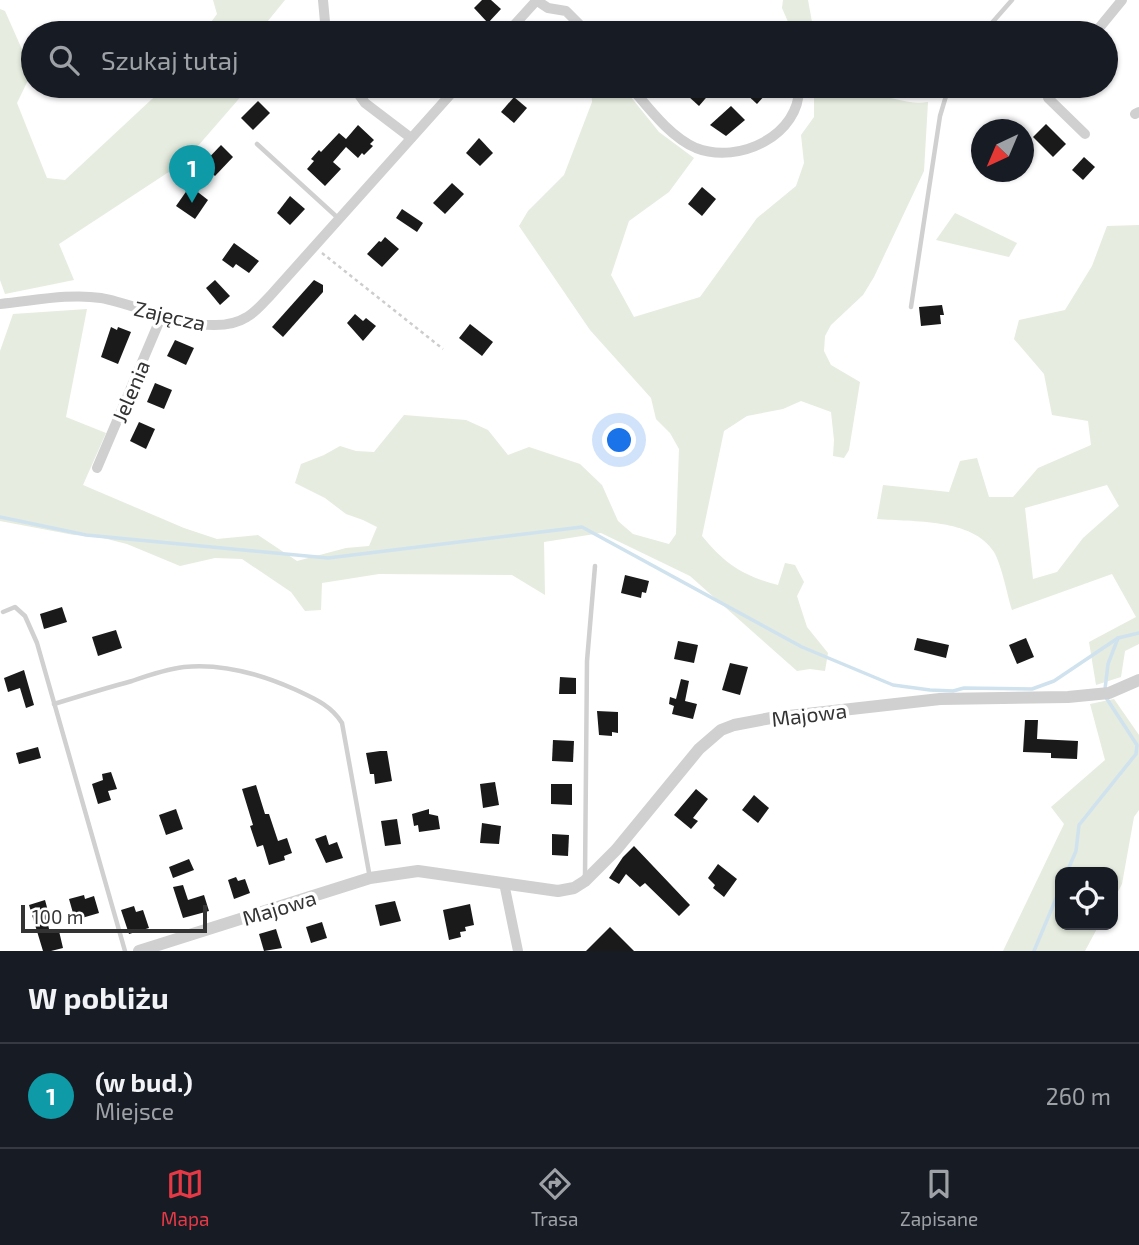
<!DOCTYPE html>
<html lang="pl">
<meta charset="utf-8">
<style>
:root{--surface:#171b24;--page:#20242c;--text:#f1f3f6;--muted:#9ea1a6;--line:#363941;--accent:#e63946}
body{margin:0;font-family:"Exo 2",sans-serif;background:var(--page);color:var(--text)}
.controls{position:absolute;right:21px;bottom:21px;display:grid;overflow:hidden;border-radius:14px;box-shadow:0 2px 5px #0004}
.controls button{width:63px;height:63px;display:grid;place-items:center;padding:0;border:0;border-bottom:2px solid var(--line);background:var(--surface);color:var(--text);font:35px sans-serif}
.compass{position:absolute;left:971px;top:119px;width:63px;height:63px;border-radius:50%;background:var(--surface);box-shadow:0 2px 5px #0004;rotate:224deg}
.scale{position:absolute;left:21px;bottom:18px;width:186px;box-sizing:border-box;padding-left:7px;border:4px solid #333;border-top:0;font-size:19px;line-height:24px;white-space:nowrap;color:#333;-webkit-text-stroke:5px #fff;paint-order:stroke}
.you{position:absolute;left:620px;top:441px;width:24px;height:24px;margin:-18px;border:5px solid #fff;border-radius:50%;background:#1a73e8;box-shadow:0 0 0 10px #1a73e833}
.badge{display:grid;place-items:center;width:46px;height:46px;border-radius:50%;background:var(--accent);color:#fff;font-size:23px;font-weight:700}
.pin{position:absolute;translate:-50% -58px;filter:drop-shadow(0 2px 4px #0008)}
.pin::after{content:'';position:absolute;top:37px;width:24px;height:21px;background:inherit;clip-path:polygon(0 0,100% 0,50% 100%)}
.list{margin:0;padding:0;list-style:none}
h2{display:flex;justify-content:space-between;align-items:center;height:91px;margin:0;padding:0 28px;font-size:30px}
h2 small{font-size:23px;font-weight:400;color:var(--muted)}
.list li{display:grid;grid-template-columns:46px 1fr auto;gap:21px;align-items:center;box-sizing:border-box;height:105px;padding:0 28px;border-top:2px solid var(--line)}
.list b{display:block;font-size:26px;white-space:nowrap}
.list p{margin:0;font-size:23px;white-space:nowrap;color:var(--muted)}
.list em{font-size:23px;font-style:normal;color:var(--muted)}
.icon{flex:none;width:38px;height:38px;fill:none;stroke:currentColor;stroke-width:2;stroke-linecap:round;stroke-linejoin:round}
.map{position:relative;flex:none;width:1139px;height:951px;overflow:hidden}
.search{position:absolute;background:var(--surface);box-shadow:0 2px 5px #0004;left:21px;right:21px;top:21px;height:77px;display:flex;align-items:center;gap:18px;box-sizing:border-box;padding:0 24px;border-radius:38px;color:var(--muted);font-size:26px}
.sheet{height:196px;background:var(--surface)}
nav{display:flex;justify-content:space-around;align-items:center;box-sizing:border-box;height:98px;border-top:2px solid var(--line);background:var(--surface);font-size:19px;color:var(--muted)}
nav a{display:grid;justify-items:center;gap:4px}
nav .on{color:var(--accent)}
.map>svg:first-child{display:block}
</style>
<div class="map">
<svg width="1139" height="951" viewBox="0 0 1139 951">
<rect width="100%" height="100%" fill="#fff"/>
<!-- green -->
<g fill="#e6ecdf" fill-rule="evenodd">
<polygon points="213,0 285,0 263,27 265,33 203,33 217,14"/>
<polygon points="783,0 808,0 814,33 793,33 782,8"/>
<polygon points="0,9 5,11 32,72 17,103 47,178 65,180 166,86 250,86 184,162 59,244 74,280 5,294 0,280"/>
<path d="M591,86H622L659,132L694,158L669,192L629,221L611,275L634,317L700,297L757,218L796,186L804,163L801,135L814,117V86H867L874,95C894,97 909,105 928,102L924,171L874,277L863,295L831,325L825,336L824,351L831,365L860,382L849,450L844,458L833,456L834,440L831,412L801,401L783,409L747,416L724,431L702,536C725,564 743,576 778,585L785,563L795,565L804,582L797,596L807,627L828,653L825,671L810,669L797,671L690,576L601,533L544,542L545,595L512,575L379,574L322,583L321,610L305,611L291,592L242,559L215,558L180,566L127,544L95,536L74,535L0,521V351L13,314L87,309L66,417L106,433L83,485L184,528L217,539L258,535L297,561L346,548L369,546L377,527L363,520L346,514L325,498L295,483L301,464L324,455L340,446L356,451L374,452L404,415L466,420L488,430L508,455L529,447L580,464L602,485L618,521L633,534L669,544L676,534L679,449L670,433L656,419L651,398L590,330L519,226L528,211L564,175L592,102Z"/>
<polygon points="955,213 1017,243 1009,257 936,240"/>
<path d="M1139,225V644L1125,651L1121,677L1096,685L1089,642L1136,617L1112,574L1012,610C1007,594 1002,566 994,552C973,518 913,522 877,519L883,485L949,492L960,461L977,458L989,497H1013L1038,468L1091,445L1088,421L1052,415L1044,374L1014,339L1019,320L1065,310L1092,266L1107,226ZM1107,485L1119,506L1083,538L1057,572L1033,579L1025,508Z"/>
<polygon points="1114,699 1139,735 1139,810 1134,817 1122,884 1113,901 1113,872 1060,872 1060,925 1099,925 1085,951 1003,951 1064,824 1051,807 1105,760 1090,704"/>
</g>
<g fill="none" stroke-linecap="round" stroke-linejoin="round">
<!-- stream -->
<g stroke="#cfe2ee" stroke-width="3.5">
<polyline points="0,517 86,535 328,558 582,527 802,647 893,685 930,690 953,691 964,688 1032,689 1054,681 1118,638"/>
<polyline points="1105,689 1108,664 1118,638 1139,633"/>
<polyline points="1067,872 1076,851 1079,825 1136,754 1137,745 1105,696"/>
<polyline points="1034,951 1060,889"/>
</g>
</g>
<!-- building -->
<g fill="#1a1a1a">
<polygon points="482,0 491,0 501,9 488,23 474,8"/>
<polygon points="677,86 704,86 711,92 699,106"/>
<polygon points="750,86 773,86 757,104 744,92"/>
<polygon points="514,97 527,108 514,123 501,112"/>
<polygon points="258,101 270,113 253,130 241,118"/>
<polygon points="731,106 745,120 726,136 710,125"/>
<polygon points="1046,124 1066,144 1053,157 1033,137"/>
<polygon points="358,125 374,140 370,144 373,146 364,155 362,153 358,158 346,147 333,162 341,169 325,186 307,169 314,161 311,159 319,150 321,152 339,133 346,139"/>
<polygon points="479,138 493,153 480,166 466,153"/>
<polygon points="221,145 233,157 215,176 202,165"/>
<polygon points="1084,157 1095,167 1083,180 1072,170"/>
<polygon points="452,183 464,194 445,214 433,203"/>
<polygon points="190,186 208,200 195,219 176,206"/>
<polygon points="702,187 716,199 702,216 688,204"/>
<polygon points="290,196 305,209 290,225 277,213"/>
<polygon points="402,209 423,223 417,232 396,218"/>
<polygon points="385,237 399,249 382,267 367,254 379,241 381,242"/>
<polygon points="234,243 259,261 249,273 236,264 233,268 222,260"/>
<polygon points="215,280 230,296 220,305 206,288"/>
<polygon points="314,280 323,285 323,292 283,337 272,327"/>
<polygon points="942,305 944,315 940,315 941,324 921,326 919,307"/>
<polygon points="355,314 363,321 366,318 376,326 363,341 347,323"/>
<polygon points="470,324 493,342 482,356 459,338"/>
<polygon points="111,327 117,330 118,327 131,332 118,364 101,357"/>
<polygon points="175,340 194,348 186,365 167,356"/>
<polygon points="155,383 172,390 164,409 147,402"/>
<polygon points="139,422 155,429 146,449 130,441"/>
<polygon points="625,575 649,581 646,593 642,592 641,598 621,593"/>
<polygon points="62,607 67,622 44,629 40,614"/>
<polygon points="116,630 122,648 98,656 92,637"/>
<polygon points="917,638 949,645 946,658 914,650"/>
<polygon points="1026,638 1034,657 1017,664 1009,645"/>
<polygon points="678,641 698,645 694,663 674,659"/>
<polygon points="730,663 748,667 740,695 722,690"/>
<polygon points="24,670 34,705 26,708 20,688 8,692 4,678"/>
<polygon points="560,677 576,678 576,694 559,694"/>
<polygon points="681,679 689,681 685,701 697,704 693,719 672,714 674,706 669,704 670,697 676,699"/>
<polygon points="597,711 618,712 618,733 612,732 612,736 599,735"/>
<polygon points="1025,720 1038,720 1037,739 1078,741 1077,759 1051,758 1051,753 1023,752"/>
<polygon points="553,740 574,741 573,762 552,761"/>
<polygon points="38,747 41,758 19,764 16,753"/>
<polygon points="380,751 387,751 392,781 375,784 374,774 370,774 366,753"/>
<polygon points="111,772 117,789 108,791 111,800 98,804 92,784 103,780 102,774"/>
<polygon points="495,782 499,805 483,808 480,784"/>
<polygon points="551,784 572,784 572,805 551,804"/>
<polygon points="256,785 265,814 269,814 278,841 287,838 292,853 284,856 285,860 269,865 263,845 257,847 250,826 253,825 242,789"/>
<polygon points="696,789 708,799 693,818 698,821 691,829 674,815"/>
<polygon points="754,795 769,808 758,823 742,810"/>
<polygon points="176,809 183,829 166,835 159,815"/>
<polygon points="429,809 429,814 438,816 440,829 419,832 418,825 414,826 412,814"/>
<polygon points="397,819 401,844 385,846 381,821"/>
<polygon points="482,823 501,826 499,844 480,843"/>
<polygon points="552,834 569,835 568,856 552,855"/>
<polygon points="326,835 329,845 337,842 343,858 326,863 315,839"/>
<polygon points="634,846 690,905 679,916 645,883 640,887 626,874 619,884 609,878 623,857"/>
<polygon points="189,859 194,870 173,878 169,867"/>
<polygon points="718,864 737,879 724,897 713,888 715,885 708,878"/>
<polygon points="236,877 238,881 245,879 250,893 234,899 228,880"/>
<polygon points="183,885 188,900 204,895 209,911 183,918 173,887"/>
<polygon points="84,895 85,899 94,896 99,913 75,920 69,899"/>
<polygon points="45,900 48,911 45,912 50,933 59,931 63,948 51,951 43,951 29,905"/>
<polygon points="395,901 401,921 380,926 375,905"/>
<polygon points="470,904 474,925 465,927 466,931 460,932 461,937 449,940 443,910"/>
<polygon points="134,906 136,912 143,910 149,928 129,934 121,910"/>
<polygon points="322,922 327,938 311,943 306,927"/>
<polygon points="610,927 634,951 586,951"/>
<polygon points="276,929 282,948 264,951 259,934"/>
</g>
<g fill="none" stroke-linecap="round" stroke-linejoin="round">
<!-- path -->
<polyline stroke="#cdcdcd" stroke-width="2.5" stroke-dasharray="3.5 3.5" stroke-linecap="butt" points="322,253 443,349"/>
<!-- service -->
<g stroke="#d0d0d0" stroke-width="4.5">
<polyline points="983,33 1012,0"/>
<polyline points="257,144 338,218"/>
<polyline points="911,307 940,116 949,86"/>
<polyline points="3,612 15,607 25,616 37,643 125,951"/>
<path d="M54,704C80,696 106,688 132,681C149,675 167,669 184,667C223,663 260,674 294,689C313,698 331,705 342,723L370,878"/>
<polyline points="585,876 587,661 595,566"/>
</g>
<!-- minor -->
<g stroke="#d0d0d0" stroke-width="10">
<polyline points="323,0 326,33"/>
<polyline points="536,0 548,8 566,11 588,33"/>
<polyline points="754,31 756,33"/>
<polyline points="507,33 537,0"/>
<polyline points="1095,33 1122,0"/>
<polyline points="353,86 365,103 411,138"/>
<path d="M630,86C648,107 670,137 696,148C739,165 801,135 799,86"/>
<polyline points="1052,86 1048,98 1085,134"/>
<polyline points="1135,114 1139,112"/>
<path d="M0,304C33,301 69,293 101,298C142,305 209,341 247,317C256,312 263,303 270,296L458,86"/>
<polyline points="97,468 162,315"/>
<polyline points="504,883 518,951"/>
</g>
<!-- tertiary -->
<polyline stroke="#d0d0d0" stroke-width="12" points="139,951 370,878 418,871 558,891 574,888 585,881 616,850 699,749 721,730 734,725 771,718 940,699 1068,697 1109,693 1139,680"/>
</g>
<g text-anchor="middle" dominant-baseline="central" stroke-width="7" stroke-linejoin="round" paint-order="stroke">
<!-- street labels -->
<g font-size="21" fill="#333" stroke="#fff">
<text transform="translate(170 315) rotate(13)">Zajęcza</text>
<text transform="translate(130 391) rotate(-67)">Jelenia</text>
<text transform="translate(809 714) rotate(-7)">Majowa</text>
<text transform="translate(279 907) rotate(-17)">Majowa</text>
</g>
</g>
</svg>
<div class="controls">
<button><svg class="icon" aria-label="locate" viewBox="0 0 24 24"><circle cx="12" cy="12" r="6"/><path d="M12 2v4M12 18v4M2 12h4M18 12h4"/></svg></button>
</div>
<svg class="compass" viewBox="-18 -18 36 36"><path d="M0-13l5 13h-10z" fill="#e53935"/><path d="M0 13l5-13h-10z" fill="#9ea1a6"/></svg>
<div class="scale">100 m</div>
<div class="you"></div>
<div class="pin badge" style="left:192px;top:203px;background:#0f9aa8">1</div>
<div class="search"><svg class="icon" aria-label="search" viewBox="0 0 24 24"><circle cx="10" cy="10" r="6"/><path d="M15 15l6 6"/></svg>Szukaj tutaj</div>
</div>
<section class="sheet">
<h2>W pobliżu<small></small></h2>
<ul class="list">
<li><span class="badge" style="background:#0f9aa8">1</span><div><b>(w bud.)</b><p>Miejsce</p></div><em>260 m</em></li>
</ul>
</section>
<nav>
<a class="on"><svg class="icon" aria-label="map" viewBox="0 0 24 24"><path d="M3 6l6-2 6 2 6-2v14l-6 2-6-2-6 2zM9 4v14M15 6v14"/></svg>Mapa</a>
<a><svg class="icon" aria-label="directions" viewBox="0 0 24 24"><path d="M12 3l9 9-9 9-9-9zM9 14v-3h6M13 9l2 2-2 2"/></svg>Trasa</a>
<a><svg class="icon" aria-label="saved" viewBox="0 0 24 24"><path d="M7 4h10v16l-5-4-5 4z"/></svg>Zapisane</a>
</nav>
